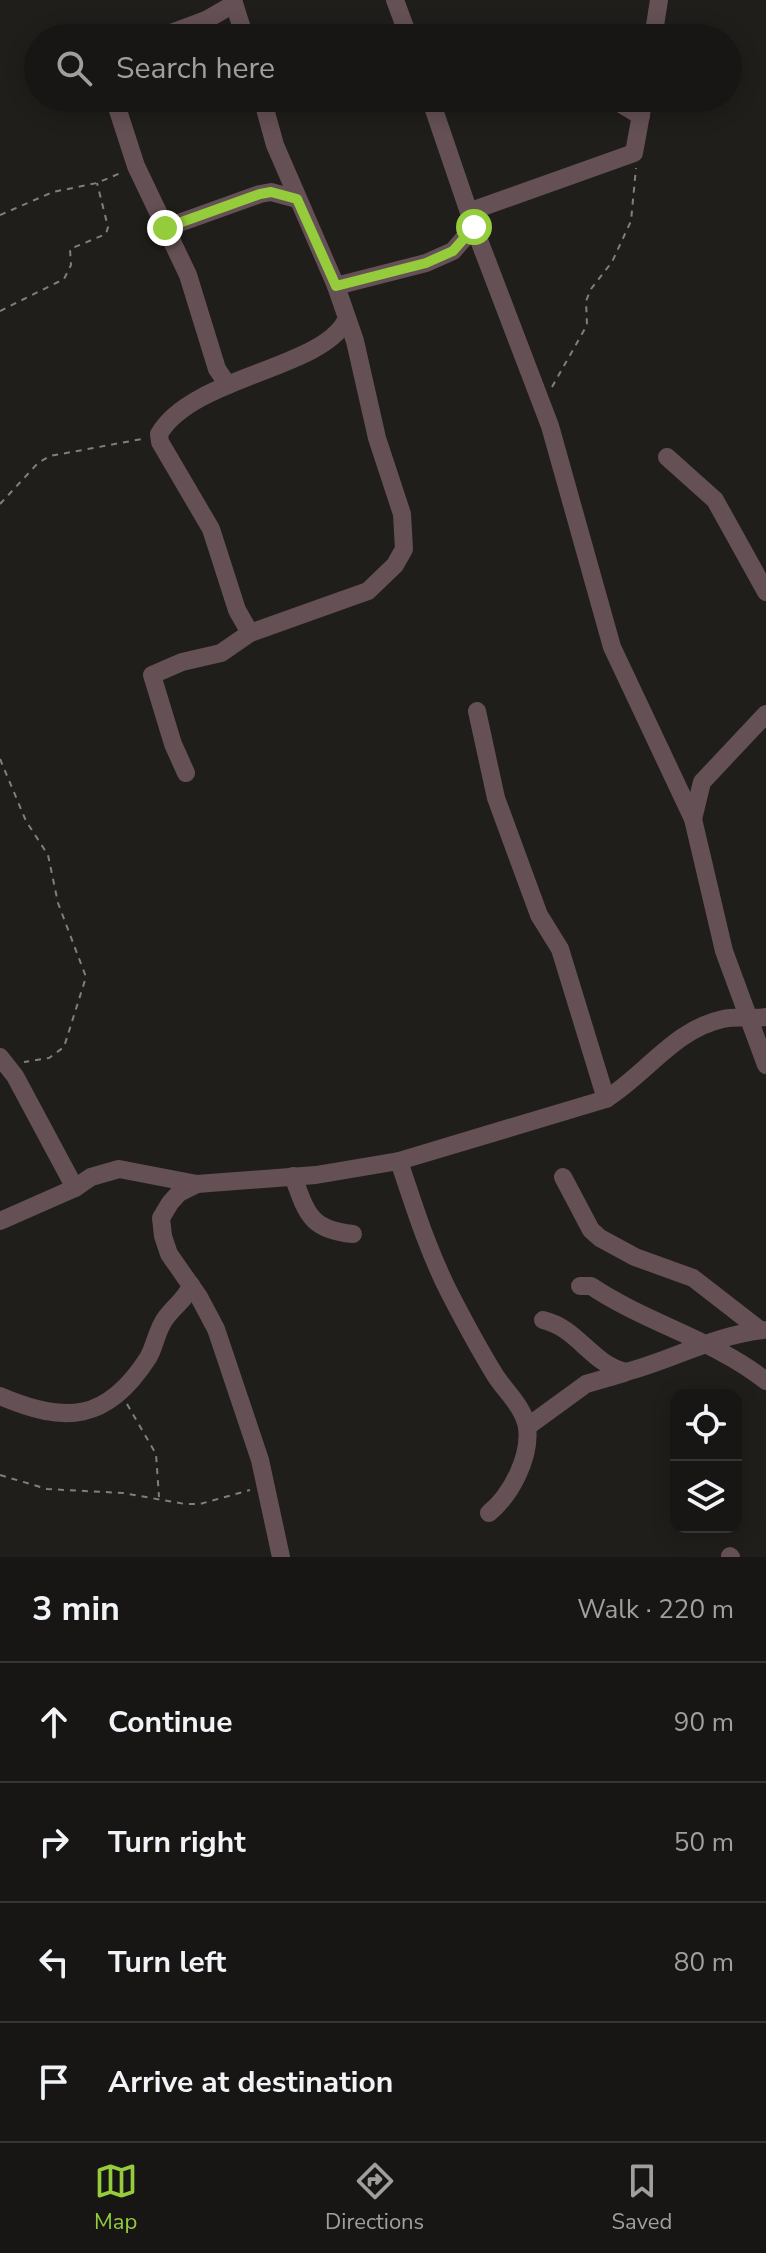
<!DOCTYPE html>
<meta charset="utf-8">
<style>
:root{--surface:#181614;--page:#252322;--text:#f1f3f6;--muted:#9f9fa0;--line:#363534;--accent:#94cc3c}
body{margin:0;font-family:"Nunito Sans",sans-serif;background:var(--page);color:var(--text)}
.controls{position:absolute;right:24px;bottom:24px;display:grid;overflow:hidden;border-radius:16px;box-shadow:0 4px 20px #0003}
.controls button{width:72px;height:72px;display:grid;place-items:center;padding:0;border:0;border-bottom:2px solid var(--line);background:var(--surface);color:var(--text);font:40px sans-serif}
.stop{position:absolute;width:24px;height:24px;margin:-18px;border:6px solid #94cc3c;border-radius:50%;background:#fff}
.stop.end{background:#94cc3c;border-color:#fff;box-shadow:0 2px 8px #0008}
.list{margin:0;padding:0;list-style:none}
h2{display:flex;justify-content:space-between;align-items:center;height:104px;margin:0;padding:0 32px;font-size:34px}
h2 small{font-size:26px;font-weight:400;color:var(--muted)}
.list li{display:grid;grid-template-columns:52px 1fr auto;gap:24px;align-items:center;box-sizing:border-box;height:120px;padding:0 32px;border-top:2px solid var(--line)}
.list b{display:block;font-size:30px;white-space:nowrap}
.list em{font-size:26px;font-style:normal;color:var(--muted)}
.icon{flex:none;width:44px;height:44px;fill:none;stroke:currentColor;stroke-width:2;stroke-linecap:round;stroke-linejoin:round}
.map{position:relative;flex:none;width:766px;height:1557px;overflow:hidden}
.search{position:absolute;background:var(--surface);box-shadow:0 4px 20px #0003;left:24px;right:24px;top:24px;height:88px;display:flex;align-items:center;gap:20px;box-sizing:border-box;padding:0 28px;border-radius:44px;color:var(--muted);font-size:30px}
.sheet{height:584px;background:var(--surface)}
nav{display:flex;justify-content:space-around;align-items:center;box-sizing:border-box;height:112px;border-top:2px solid var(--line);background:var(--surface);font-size:22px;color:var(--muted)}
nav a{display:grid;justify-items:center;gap:4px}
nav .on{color:var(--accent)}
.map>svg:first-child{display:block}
</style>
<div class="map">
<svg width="766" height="1557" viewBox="0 0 766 1557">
<rect width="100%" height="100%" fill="#201e1b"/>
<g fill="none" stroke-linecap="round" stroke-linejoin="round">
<!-- path -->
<g stroke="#817f7d" stroke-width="2" stroke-dasharray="6 6" stroke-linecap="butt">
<polyline points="0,215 53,192 97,183 123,172"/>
<polyline points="0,311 64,279 71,265 70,249 106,234 108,227 97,183"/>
<polyline points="552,387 587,325 586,301 591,289 612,262 631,221 636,168"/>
<polyline points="0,504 38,463 50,456 142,439"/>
<polyline points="0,759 26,821 48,855 58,903 86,977 64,1047 49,1058 24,1062"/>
<polyline points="127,1404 156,1454 159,1497"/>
<polyline points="0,1475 47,1489 123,1493 185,1504 200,1504 250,1490"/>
</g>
<!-- minor -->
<g stroke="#655155" stroke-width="18">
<polyline points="233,0 245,38"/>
<polyline points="395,0 409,38"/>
<polyline points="158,38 206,20 234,4"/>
<polyline points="653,38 659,0"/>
<polyline points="114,98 136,166 188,275 217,369 228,385"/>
<polyline points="430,98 474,227 550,426 612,647 693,819 724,951 766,1065"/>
<polyline points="611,98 641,116"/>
<polyline points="471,211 634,153 644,98"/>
<polyline points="165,228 260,194 271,192 297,199"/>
<polyline points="336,286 426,263 453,251 474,227"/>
<polyline points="667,457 715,500 766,592"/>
<path d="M250,633L237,610L211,529L160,442L159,434C192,377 319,369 345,322"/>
<polyline points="477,711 496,798 539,915 560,949 606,1099"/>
<polyline points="186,773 173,744 152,675 182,662 221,653 250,633 368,591 395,565 404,549 402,514 377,438 355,341 336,286 275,145 262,98"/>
<polyline points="693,819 702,782 766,714"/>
<polyline points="0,1057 15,1076 75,1188"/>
<path d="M399,1161C414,1206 428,1251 450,1294C464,1321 479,1349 495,1375C505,1391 523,1406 527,1427C531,1457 511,1495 489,1513"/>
<path d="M293,1176C307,1215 311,1230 353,1234"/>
<polyline points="563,1177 591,1230 600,1238 635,1257 693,1278 760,1330"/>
<polyline points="197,1184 179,1193 170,1203 161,1218 163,1236 169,1254 199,1297 216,1329 260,1460 281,1557"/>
<path d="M0,1221L75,1188L91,1177L119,1169L197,1184L316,1175L399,1161L606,1099C646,1074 675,1029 723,1019C736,1016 752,1019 766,1017"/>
<path d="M580,1286H591C646,1323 715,1340 766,1381"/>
<path d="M543,1320C578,1328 591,1364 626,1372C672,1360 715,1335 763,1330"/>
<path d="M0,1396C65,1424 107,1422 148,1358C154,1348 156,1335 162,1324C169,1309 185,1302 191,1285"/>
<polyline points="527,1427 586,1384 624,1373"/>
<polyline points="730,1556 731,1557"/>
</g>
</g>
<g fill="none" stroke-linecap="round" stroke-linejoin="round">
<!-- route -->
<polyline stroke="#94cc3c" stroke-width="10" points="165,228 260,194 271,192 297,199 336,286 426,263 453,251 474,227"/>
</g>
</svg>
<div class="controls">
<button><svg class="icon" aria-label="locate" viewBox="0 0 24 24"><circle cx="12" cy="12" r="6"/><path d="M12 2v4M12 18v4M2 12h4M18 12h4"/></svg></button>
<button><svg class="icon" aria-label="layers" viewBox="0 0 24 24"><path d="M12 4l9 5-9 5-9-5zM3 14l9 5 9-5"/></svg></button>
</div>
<div class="stop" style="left:474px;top:227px"></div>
<div class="stop end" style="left:165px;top:228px"></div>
<div class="search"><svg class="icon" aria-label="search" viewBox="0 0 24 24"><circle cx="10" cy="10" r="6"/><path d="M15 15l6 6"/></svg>Search here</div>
</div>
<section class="sheet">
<h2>3 min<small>Walk · 220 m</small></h2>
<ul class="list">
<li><svg class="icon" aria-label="ahead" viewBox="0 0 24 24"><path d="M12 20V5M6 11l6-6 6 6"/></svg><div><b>Continue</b></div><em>90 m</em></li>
<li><svg class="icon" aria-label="right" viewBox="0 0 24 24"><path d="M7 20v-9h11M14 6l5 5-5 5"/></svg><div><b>Turn right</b></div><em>50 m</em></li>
<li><svg class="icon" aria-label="left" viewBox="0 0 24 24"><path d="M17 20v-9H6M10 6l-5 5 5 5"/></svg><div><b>Turn left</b></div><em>80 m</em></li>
<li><svg class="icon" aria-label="arrive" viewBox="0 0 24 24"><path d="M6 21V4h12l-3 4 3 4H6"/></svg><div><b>Arrive at destination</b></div></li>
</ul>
</section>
<nav>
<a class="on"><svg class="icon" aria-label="map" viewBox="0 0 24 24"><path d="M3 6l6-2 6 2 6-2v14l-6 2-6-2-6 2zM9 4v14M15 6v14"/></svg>Map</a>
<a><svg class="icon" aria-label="directions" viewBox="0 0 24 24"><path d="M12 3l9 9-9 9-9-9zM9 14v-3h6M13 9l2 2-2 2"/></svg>Directions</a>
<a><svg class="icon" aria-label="saved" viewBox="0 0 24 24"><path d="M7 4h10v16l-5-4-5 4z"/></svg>Saved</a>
</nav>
